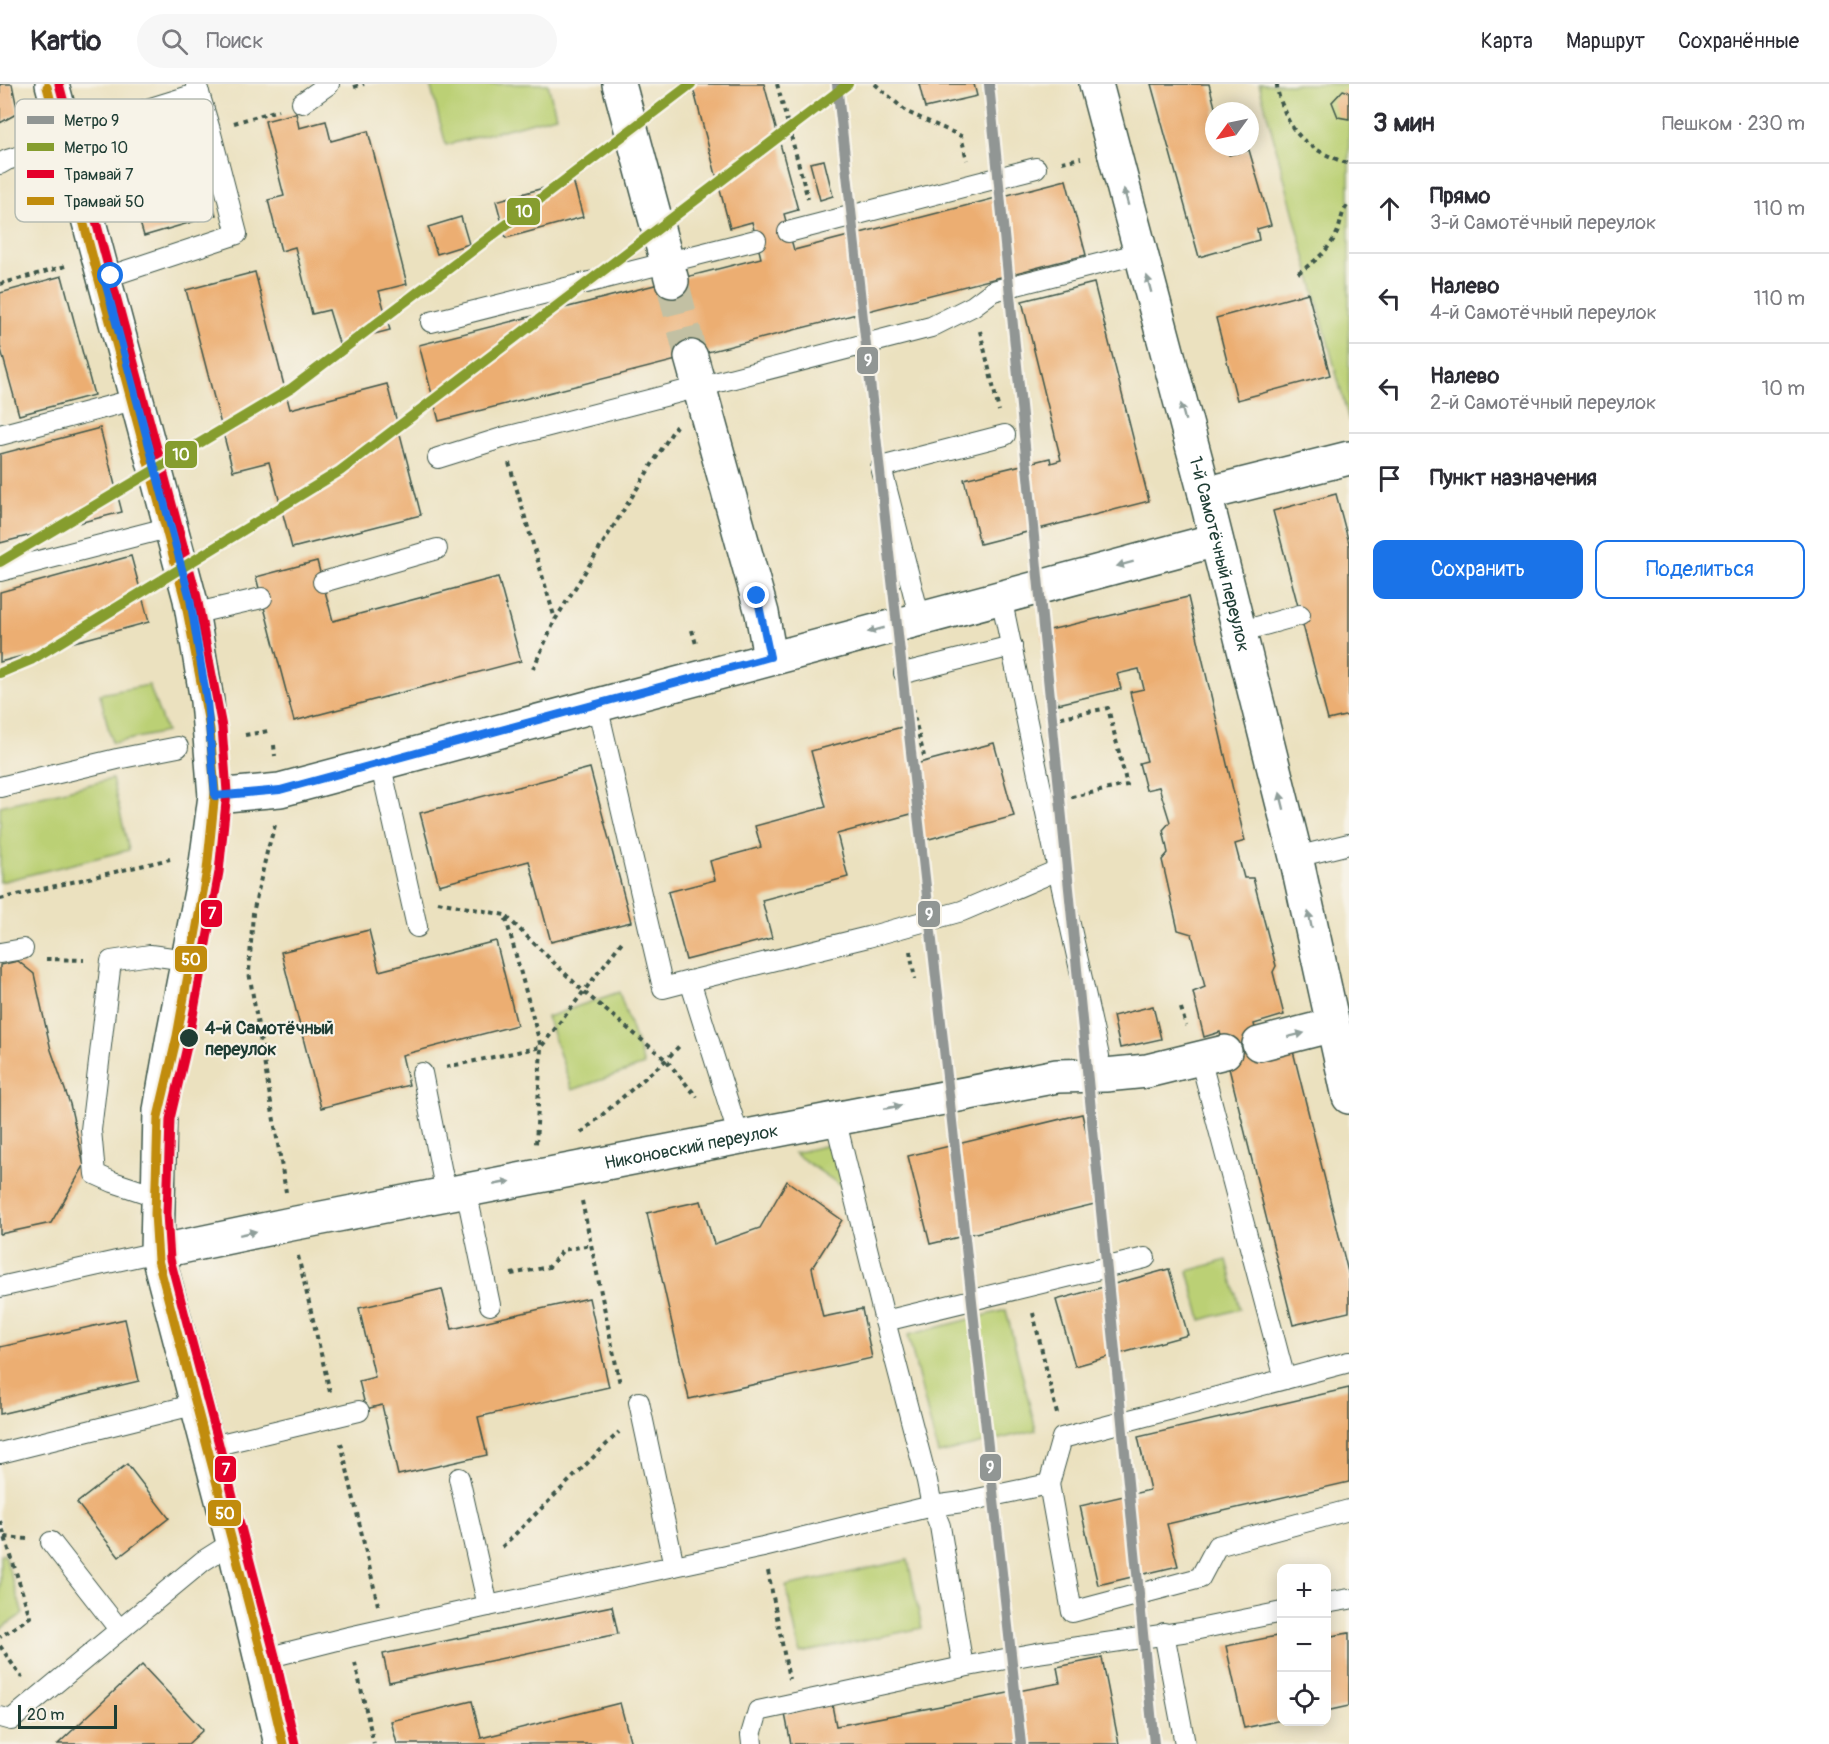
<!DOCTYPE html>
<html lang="ru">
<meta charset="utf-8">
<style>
:root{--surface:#fff;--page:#f7f7f7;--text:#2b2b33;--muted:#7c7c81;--line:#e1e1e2;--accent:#1a73e8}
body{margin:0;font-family:Pangolin,sans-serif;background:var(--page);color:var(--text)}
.controls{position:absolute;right:18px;bottom:18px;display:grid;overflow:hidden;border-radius:12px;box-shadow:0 3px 15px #0003}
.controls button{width:54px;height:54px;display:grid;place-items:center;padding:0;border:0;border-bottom:2px solid var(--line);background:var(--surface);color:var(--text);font:30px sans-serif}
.compass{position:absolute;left:1205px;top:18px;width:54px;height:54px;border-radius:50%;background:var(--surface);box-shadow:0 3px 15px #0003;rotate:237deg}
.scale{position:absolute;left:18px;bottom:15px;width:99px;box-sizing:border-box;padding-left:6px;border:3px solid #1f3d34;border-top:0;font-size:16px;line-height:21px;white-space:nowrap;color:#1f3d34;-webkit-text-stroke:4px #f7f3e8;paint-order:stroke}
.stop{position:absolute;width:18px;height:18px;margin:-14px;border:4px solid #1a73e8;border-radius:50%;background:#fff}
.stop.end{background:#1a73e8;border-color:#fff;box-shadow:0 2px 6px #0008}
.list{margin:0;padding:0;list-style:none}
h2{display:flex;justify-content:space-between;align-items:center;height:78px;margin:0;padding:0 24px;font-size:26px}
h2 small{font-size:20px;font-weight:400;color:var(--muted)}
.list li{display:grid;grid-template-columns:39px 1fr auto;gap:18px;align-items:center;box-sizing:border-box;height:90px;padding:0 24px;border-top:2px solid var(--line)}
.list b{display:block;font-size:22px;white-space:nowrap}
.list p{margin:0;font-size:20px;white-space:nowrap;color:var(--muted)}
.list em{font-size:20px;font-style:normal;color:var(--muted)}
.actions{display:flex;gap:12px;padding:18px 24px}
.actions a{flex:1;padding:14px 0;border:2px solid var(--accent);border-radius:12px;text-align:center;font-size:21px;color:var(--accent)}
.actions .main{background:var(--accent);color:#fff}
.icon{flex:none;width:33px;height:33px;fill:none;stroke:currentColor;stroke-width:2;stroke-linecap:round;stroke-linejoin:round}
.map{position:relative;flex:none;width:1349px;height:1660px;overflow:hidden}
header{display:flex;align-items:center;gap:36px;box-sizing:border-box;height:84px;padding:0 30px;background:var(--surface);border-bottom:2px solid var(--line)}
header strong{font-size:28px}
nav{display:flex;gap:33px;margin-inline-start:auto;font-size:21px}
.search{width:420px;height:54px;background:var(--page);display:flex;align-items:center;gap:15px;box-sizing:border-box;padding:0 21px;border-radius:33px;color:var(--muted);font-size:22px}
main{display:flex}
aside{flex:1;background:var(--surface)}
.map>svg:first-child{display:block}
</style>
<header>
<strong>Kartio</strong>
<div class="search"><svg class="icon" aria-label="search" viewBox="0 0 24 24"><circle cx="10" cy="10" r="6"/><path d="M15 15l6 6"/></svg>Поиск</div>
<nav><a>Карта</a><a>Маршрут</a><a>Сохранённые</a></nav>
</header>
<main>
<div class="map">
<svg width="1349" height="1660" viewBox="0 0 1349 1660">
<rect width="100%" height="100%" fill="#f7f3e8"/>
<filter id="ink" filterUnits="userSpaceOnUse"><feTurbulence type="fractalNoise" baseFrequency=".0167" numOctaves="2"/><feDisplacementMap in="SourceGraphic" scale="12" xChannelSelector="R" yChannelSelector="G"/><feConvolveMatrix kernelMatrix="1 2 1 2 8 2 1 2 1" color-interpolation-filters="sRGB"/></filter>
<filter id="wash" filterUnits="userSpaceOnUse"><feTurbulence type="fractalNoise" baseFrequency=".008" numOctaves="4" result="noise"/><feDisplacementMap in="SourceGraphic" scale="24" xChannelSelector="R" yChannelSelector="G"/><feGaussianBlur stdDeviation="1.35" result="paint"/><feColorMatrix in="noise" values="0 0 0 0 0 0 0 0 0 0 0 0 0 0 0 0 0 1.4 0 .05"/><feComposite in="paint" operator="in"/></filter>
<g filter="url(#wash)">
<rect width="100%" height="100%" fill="#ebe1bf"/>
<!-- green -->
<g fill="#bbd074" stroke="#6d8654" stroke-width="1.5">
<polygon points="430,0 548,0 556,32 446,61"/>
<polygon points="1259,0 1349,0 1349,337"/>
<polygon points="149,601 166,648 112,659 100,610"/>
<polygon points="112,695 129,766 0,798 0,722"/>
<polygon points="619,908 644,981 572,1006 547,933"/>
<polygon points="837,1059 850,1108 794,1069"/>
<polygon points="1227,1176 1240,1225 1201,1236 1188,1187"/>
<polygon points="1006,1226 1036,1346 938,1370 908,1251"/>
<polygon points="4,1469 23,1530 0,1545 0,1471"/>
<polygon points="908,1476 922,1544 800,1569 786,1502"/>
</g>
<g id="blocks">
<!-- building -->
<g fill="#ecae72">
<polygon points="0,0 12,0 18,29 0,39"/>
<polygon points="692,0 764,0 798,126 784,130 794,166 1066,96 1086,171 439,337 419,261 761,174 752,138 730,144"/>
<polygon points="919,0 974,0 977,12 925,24"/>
<polygon points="1151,0 1209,0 1216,27 1214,27 1214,63 1226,63 1229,71 1249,66 1271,141 1257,145 1259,156 1199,173"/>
<polygon points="1343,6 1349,8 1349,35 1338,33 1332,18"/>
<polygon points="184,22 216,131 144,152 112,43"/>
<polygon points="296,29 299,44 326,37 331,57 368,47 407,200 379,207 390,246 339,259 329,226 312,230 295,163 281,167 268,116 284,112 265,37"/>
<polygon points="824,76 833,112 820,116 810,79"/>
<polygon points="573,96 583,133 506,154 496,117"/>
<polygon points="461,133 469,160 437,170 428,143"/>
<polygon points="255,188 290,325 387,300 421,431 292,464 269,378 233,387 186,206"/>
<polygon points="62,192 94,311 19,331 0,262 0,209"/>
<polygon points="1094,199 1149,417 980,460 964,395 1050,374 1051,379 1061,376 1022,217"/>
<polygon points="1308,209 1330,291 1237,316 1216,234"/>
<polygon points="100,344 122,428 0,459 0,370"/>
<polygon points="1336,410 1349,459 1349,631 1328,636 1273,427"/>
<polygon points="131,472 149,538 0,578 0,508"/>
<polygon points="317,477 333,537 498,493 521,577 294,637 256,493"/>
<polygon points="1188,513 1245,757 1235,760 1244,794 1253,794 1276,882 1273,888 1284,931 1254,940 1262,975 1293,967 1349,1192 1349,1228 1293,1241 1220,948 1204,953 1193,908 1205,903 1192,850 1178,846 1162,776 1168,769 1163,746 1170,738 1159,703 1146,706 1139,679 1147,677 1130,608 1144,605 1139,585 1117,590 1121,605 1058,620 1041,548"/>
<polygon points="902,643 912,681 994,659 1014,732 918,758 911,730 837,750 848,793 762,816 772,854 686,876 668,808 715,796 710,777 761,763 755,742 826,723 811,667"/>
<polygon points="590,684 631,838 551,858 529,777 439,801 420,729"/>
<polygon points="369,846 379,887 496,857 517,941 402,971 409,1001 321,1024 281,868"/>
<polygon points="18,877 34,890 51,966 70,1020 84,1082 51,1139 0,1150 0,881"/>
<polygon points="1153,922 1161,955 1120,964 1113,932"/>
<polygon points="1082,1030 1103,1118 930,1160 908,1072"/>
<polygon points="787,1097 842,1136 812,1184 823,1233 862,1225 872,1274 689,1315 647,1129 701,1117 714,1160 760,1144"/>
<polygon points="1169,1185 1188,1251 1075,1282 1056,1216"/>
<polygon points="442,1205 452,1245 589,1214 609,1303 478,1333 487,1371 398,1391 382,1321 366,1325 359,1297 375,1293 359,1224"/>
<polygon points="125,1235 139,1297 0,1330 0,1263"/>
<polygon points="1349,1304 1349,1398 1167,1440 1178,1482 1098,1501 1080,1422 1150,1406 1138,1353"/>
<polygon points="127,1380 169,1434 119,1473 77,1419"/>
<polygon points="612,1522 618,1550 389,1598 383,1570"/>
<polygon points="1349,1549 1349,1622 1326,1627 1326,1553"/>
<polygon points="1282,1551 1282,1636 1244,1644 1226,1562"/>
<polygon points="1102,1574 1119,1660 791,1660 785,1630 832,1621 836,1642 1060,1599 1057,1583"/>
<polygon points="142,1581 203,1646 188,1660 58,1660"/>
<polygon points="472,1617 481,1654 620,1619 631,1660 397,1660 391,1637"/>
</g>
</g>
</g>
<g filter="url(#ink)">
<use href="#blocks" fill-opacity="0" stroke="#3e5649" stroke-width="1.5"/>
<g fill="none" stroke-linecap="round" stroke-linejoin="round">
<!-- minor-tunnel -->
<polyline stroke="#c2c0a3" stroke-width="33" stroke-dasharray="33 16" stroke-linecap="butt" points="672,197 691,273"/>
<!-- service casing -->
<g stroke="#3e5649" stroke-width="22">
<g id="service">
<polyline points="302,19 329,0"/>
<polyline points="86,44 199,9 196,0"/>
<polyline points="0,80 7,76 67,58"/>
<polyline points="788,148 1036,84"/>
<polyline points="104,194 237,150 210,46 199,9"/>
<polyline points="431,238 756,156"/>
<polyline points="0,351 137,315"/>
<polyline points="438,374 502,354 931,243 973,222 993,207 1141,169"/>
<polyline points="0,487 171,443"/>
<polyline points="323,498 437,465"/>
<polyline points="1001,513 1058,786 1099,972"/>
<polyline points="192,530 262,514"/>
<polyline points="920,535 881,383 1005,351"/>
<polyline points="1239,548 1300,531"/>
<polyline points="904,589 1012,562"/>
<polyline points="597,621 663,904 690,897 739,1053"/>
<polyline points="380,678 417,843"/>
<polyline points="0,703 117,675 178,663"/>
<polyline points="1296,773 1349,760"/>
<polyline points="0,869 23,865"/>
<polyline points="690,897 868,853 962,827 1058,786"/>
<polyline points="1200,974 1285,1295"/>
<polyline points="422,989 446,1109"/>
<polyline points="835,1034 885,1237 1145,1174"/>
<polyline points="466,1106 490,1221"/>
<polyline points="158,1113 113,1098 95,1090 91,1046 111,877 150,871 187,876"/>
<polyline points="0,1203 157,1168"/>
<polyline points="639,1318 674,1482"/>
<polyline points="208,1363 359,1327"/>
<polyline points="0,1369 197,1320"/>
<polyline points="459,1394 488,1522"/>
<polyline points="1049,1400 1072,1528 1200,1494 1217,1462 1349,1426"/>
<polyline points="51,1458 119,1545"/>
<polyline points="1326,1519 1349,1515"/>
<polyline points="1164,1549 1185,1660"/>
<polyline points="262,1575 349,1553 488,1522 763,1463 932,1422 963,1418 1049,1400 1062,1354 1349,1278"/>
<polyline points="963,1583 1037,1569 1189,1547 1282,1528"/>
<polyline points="0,1633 11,1636 203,1477 233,1458"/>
<polyline points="752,1660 751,1651 758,1627 963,1583 940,1442 932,1422 927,1397 885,1237"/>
</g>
</g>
<!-- minor casing -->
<g stroke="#3e5649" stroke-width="36">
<g id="minor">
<polyline points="619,0 672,197"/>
<path id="s1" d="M1096,0L1205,410L1296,773L1349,1013"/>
<polyline points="691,273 762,529 770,573"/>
<polyline points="1205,410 1349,374"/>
<polyline points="215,712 280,706 1216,456"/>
<polyline points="1259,960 1333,941"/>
<path id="s2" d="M281,1660L233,1458L157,1168L291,1140L1057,992L1105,991L1147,987L1225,968"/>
</g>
</g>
<!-- tertiary casing -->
<g stroke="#3e5649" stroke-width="36">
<polyline id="tertiary" points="52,0 190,515 207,617 215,712 205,787 173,952 160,1026 157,1168"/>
</g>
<!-- path -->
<g stroke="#3e5649" stroke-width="4" stroke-dasharray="4.5 4.5" stroke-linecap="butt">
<polyline points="777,0 808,115"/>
<polyline points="875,0 907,28 961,52 967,76"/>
<path d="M1277,0C1277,8 1280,16 1283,23C1293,56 1318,69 1349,80"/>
<polyline points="354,3 364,0"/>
<polyline points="234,39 278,26"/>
<polyline points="1062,78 1081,74"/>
<path d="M1298,189C1314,178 1327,168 1336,151C1342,140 1340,128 1349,120"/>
<polyline points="0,200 66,182"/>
<polyline points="980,247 999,327"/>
<polyline points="509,379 555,535"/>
<polyline points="692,546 696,560"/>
<polyline points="533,585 555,536 676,342"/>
<polyline points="910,616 924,672"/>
<polyline points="1052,635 1108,624 1127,701 1068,714"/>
<polyline points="245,651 268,647"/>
<polyline points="274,661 275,672"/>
<polyline points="275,741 267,768 253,829 249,888 286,1108"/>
<polyline points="0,815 170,775"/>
<polyline points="438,818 505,831 541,963 536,1060"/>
<polyline points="507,833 584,908 666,976 697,1013"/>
<polyline points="910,867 915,895"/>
<polyline points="46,875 84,876"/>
<polyline points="1181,924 1186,942"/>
<polyline points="446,983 541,963 624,855"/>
<polyline points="581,1049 666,976 681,960"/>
<polyline points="582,1117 620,1300"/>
<polyline points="298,1172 330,1308"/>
<polyline points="511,1190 549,1183 563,1166 591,1161"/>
<polyline points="1033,1229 1057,1330"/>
<polyline points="341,1359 378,1521"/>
<polyline points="0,1437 30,1533 0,1553"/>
<polyline points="5,1453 27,1455"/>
<polyline points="502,1463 619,1348"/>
<polyline points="768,1487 789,1595"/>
<polyline points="0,1562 22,1594"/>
<polyline points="355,1579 374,1660"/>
</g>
<!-- service -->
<use href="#service" stroke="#fff" stroke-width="20"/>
<!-- minor -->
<use href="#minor" stroke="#fff" stroke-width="33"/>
<!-- tertiary -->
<use href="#tertiary" stroke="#fff" stroke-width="33"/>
<!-- tram-1 casing -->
<g stroke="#f7f3e8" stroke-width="14">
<polyline id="tram-1" points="59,0 197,513 222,643 227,708 219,788 189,954 170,1035 167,1130 170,1175 275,1572 295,1660"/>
</g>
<!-- tram-2 casing -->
<g stroke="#f7f3e8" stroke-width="14">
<polyline id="tram-2" points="47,3 185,516 210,645 215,708 207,786 177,952 158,1033 155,1130 158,1176 263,1575 283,1660"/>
</g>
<!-- tram-1 -->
<use href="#tram-1" stroke="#e4002b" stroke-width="9"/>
<!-- tram-2 -->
<use href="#tram-2" stroke="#c18c0d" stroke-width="9"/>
<!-- metro-1 casing -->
<g stroke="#f7f3e8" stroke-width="15">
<g id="metro-1">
<polyline points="837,0 1021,1660"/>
<polyline points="989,0 1154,1660"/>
</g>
</g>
<!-- metro-2 casing -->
<g stroke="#f7f3e8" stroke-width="15">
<g id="metro-2">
<polyline points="0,478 292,304 691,0"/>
<polyline points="0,589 31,576 340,387 848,0"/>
</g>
</g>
<!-- metro-1 -->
<use href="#metro-1" stroke="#919694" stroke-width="10"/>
<!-- metro-2 -->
<use href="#metro-2" stroke="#869d2f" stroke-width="10"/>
</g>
<!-- one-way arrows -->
<defs><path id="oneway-solid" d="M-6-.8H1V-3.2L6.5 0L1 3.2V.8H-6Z" transform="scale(1.5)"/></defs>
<g fill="#8f9e9a">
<use href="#oneway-solid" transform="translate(1126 113) rotate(-105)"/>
<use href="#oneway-solid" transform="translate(1149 200) rotate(-105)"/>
<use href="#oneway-solid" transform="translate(1183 328) rotate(-105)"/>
<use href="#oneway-solid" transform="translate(1125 480) rotate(165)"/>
<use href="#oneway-solid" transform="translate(876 546) rotate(165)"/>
<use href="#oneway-solid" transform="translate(1282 717) rotate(-104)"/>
<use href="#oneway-solid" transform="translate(1310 836) rotate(-102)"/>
<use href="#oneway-solid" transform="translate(1296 951) rotate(-14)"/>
<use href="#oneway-solid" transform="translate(893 1023) rotate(-11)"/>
<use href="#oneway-solid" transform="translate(502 1099) rotate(-11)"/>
<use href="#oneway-solid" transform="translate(248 1149) rotate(-12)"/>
</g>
</g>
<g fill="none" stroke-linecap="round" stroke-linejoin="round" filter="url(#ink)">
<!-- route -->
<polyline stroke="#1a73e8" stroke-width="8" points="111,192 104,194 190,515 207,617 215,712 280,706 770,573 757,512"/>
</g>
<!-- markers -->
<circle fill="#1f3d34" stroke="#f7f3e8" stroke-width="2" cx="189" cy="954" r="10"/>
<g text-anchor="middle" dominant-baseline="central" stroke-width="4.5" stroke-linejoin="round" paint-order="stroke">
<!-- street labels -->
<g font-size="18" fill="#1f3d34" stroke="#f7f3e8">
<text stroke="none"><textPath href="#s1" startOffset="486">1-й Самотёчный переулок</textPath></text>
<text stroke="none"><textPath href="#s2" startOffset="1052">Никоновский переулок</textPath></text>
</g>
<!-- stop labels -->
<g font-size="18" font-weight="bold" fill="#1f3d34" stroke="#f7f3e8" text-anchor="start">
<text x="205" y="944">4-й Самотёчный<tspan x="205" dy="21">переулок</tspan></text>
</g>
</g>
<!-- legend -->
<rect x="15" y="15" width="198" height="123" rx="9" fill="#f7f3e8" stroke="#b6bcb2" stroke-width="1.5"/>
<rect x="27" y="32" width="27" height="8" fill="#919694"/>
<rect x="27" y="59" width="27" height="8" fill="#869d2f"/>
<rect x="27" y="86" width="27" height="8" fill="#e4002b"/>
<rect x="27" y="113" width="27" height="8" fill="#c18c0d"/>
<g font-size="16" fill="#1f3d34">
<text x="64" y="42">Метро 9</text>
<text x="64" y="69">Метро 10</text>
<text x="64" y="96">Трамвай 7</text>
<text x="64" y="123">Трамвай 50</text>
</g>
<g stroke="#f7f3e8" stroke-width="2">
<rect x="506" y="113" width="35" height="29" rx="6" fill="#869d2f"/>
<rect x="856" y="262" width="23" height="29" rx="6" fill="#919694"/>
<rect x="164" y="356" width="34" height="29" rx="6" fill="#869d2f"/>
<rect x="200" y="815" width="23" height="29" rx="6" fill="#e4002b"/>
<rect x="917" y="816" width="24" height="28" rx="6" fill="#919694"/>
<rect x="174" y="861" width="34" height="28" rx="6" fill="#c18c0d"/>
<rect x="979" y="1369" width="23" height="29" rx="6" fill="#919694"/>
<rect x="214" y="1371" width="23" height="28" rx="6" fill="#e4002b"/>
<rect x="207" y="1415" width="35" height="28" rx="6" fill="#c18c0d"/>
</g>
<g font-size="16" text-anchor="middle" font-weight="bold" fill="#fff">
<text x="524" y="133">10</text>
<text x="868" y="282">9</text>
<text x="181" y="376">10</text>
<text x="212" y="835">7</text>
<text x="929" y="836">9</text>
<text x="191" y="881">50</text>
<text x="990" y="1389">9</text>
<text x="226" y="1391">7</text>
<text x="225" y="1435">50</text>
</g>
</svg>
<div class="controls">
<button>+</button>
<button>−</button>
<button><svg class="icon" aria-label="locate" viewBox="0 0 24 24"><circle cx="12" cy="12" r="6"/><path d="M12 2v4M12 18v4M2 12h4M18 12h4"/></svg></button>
</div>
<svg class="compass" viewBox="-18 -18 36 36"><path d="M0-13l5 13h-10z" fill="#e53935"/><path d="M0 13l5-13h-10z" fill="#7c7c81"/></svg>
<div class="scale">20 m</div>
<div class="stop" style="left:111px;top:192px"></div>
<div class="stop end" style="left:757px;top:512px"></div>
</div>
<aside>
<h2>3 мин<small>Пешком · 230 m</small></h2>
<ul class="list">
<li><svg class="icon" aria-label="ahead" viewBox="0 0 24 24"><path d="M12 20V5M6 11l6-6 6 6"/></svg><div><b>Прямо</b><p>3-й Самотёчный переулок</p></div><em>110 m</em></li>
<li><svg class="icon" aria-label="left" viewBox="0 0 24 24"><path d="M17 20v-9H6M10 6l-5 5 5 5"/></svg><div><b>Налево</b><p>4-й Самотёчный переулок</p></div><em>110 m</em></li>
<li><svg class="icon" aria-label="left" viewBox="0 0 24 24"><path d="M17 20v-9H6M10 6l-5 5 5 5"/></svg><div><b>Налево</b><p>2-й Самотёчный переулок</p></div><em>10 m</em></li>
<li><svg class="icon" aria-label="arrive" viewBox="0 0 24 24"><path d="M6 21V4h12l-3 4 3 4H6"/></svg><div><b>Пункт назначения</b></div></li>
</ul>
<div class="actions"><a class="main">Сохранить</a><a>Поделиться</a></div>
</aside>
</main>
